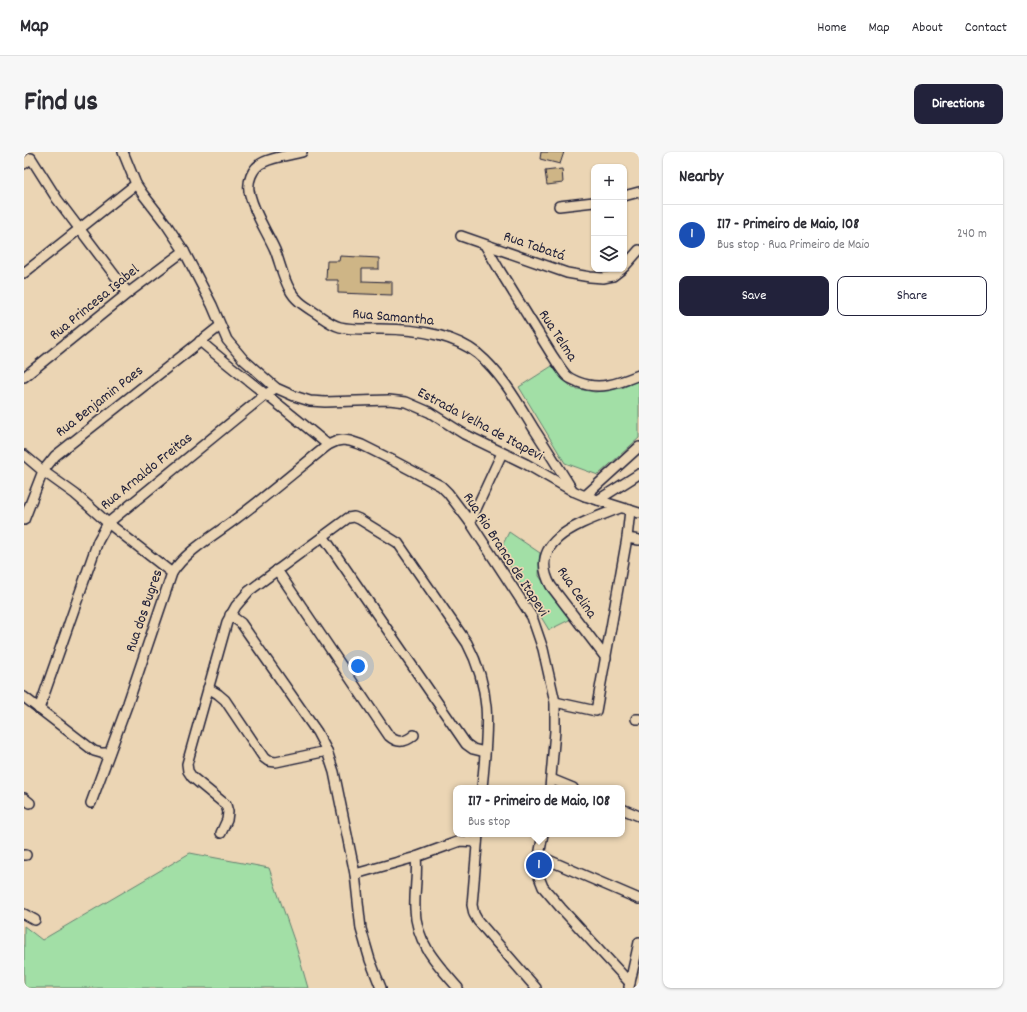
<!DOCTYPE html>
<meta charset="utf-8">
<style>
:root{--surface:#fff;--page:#f7f7f7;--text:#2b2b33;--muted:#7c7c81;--line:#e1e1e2;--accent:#22223b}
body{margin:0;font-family:Dekko,sans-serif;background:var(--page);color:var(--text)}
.controls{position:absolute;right:12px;top:12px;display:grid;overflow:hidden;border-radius:8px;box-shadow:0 1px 3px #0004}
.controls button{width:36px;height:36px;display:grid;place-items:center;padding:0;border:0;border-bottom:1px solid var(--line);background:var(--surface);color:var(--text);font:20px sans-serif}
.you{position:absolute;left:334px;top:514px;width:14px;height:14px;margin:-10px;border:3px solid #fff;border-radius:50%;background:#1a73e8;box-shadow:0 0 0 6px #1a73e833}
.badge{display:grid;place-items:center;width:26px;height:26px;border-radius:50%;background:var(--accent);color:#fff;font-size:13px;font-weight:700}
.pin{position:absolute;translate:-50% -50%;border:2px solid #fff;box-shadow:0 1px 4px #0006}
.popup{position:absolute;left:429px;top:633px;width:172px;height:52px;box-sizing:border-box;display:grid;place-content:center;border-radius:8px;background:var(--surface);filter:drop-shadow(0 1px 3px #0005);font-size:13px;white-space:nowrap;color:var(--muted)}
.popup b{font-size:15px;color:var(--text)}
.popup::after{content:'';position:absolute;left:50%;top:100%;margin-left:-8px;border:8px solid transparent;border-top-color:var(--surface)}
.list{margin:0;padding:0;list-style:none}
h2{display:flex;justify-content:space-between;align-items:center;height:52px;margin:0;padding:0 16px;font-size:17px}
h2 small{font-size:13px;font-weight:400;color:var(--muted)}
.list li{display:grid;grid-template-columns:26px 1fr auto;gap:12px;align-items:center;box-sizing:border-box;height:60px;padding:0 16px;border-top:1px solid var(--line)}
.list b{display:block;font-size:15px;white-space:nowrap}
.list p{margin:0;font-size:13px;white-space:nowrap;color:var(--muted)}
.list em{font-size:13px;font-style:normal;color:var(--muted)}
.actions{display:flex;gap:8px;padding:12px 16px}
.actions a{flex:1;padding:9px 0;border:1px solid var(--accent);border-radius:8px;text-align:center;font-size:14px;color:var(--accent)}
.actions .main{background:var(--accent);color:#fff}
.icon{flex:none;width:22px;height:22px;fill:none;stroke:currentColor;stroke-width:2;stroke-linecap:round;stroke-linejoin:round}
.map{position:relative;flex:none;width:615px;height:836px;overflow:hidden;border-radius:8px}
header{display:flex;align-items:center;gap:24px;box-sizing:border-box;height:56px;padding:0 20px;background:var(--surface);border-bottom:1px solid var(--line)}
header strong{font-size:19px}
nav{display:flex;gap:22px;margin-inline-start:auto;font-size:14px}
.intro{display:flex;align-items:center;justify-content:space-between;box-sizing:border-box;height:96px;padding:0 24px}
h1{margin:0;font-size:28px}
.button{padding:10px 18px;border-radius:8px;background:var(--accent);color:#fff;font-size:14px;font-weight:700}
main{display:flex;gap:24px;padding:0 24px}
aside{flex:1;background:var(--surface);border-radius:8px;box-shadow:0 1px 3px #0004}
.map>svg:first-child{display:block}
</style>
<header>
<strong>Map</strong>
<nav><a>Home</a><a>Map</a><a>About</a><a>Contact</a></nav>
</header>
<div class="intro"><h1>Find us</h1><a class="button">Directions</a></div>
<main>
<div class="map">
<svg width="615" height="836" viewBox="0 0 615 836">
<rect width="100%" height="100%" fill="#ebd5b4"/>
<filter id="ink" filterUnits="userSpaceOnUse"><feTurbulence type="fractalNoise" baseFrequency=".025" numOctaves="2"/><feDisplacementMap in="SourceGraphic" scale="8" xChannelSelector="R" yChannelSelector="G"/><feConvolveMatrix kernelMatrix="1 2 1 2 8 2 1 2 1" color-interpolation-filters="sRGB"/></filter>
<g filter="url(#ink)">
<!-- green -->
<g fill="#a2dfa6" stroke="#628070">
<polygon points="528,214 548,236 571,240 598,236 615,228 615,286 574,323 541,311 495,235"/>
<polygon points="485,380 516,401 515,424 547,467 525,478 476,398"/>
<polygon points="166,701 245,716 271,791 284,836 0,836 0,774 18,788"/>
</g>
<!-- building -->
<g fill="#ceb586" stroke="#22223b">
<polygon points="517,0 540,0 536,12 516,7"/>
<polygon points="538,17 539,31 523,33 521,19"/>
<polygon points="316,104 355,106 355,117 338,117 338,129 368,130 368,143 314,141 314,128 302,128 303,109 315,109"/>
</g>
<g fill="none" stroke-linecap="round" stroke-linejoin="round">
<!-- minor casing -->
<g stroke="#22223b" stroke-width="12">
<g id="minor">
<polyline points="99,0 112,32 118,41 142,72 160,99 188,153 203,188 219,207 252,236 270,244 286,249 301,250 365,248 382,250 405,260 440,282 502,312 549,339 561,344 615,361"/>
<path d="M278,0C267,3 249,5 240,10C228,15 222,31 226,43C231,63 243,80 251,98C256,111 259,126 266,138C271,148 281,154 290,160C298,165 307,173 316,175C329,178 343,177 356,177C388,177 428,181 454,202C478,222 494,251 510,277C523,297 536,318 549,339"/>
<polyline points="0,12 7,6 33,47 104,141"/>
<polyline points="600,44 615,40"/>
<polyline points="535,54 570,50"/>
<polyline points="437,84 543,121 566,125 579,126 589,124 598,117"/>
<path d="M461,93L476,119L528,203C533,210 537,218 543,224C546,227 550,228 554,230C576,239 595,231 615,223"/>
<polyline points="600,115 615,98"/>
<polyline points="0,121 112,32"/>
<path d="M176,189C218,225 262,257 304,293"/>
<polyline points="0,225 104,141 160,99"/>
<polyline points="0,303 19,319 51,342 84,371 148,421"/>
<polyline points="561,344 615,295"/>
<polyline points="574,348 615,322"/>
<polyline points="0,368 19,319 31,304 196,174"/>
<polyline points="446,370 478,301"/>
<polyline points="299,384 442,592 449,597 461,600"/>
<polyline points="603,386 615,388"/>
<path d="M253,418L365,584C374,592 382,590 390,583"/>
<polyline points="206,463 217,471 293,580 303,599 310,620 331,722 337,777 346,808 357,836"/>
<path d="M582,506L527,434C500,386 564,369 596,356"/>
<polyline points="184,536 194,542 201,548 240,606 244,609 252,610 303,599"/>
<polyline points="0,545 70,599 77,601 85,601"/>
<polyline points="531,550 572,559 603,386 606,358"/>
<polyline points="15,557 74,389 84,371 242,242 252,236"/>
<polyline points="612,567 615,567"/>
<polyline points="527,627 549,636"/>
<polyline points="0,646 6,651"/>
<path d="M67,651L104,551L148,421C163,398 191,383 213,366C244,343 274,317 304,293L313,289L319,288L326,289L338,293L366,307L417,334L424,341L446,370L508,465L519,497L531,550V579L526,636"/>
<polyline points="598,657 615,664"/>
<path d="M197,681L203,668L204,660L202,653L168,625L164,619L163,612L203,470L212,454L225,439L324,366L330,365L335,367L374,391L443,491C470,542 463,581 458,636"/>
<polyline points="454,682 448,753 450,762 454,769 512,836"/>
<polyline points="519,682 515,704 515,725 519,735 537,756 606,831"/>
<polyline points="0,703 2,703"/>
<polyline points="515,704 615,747"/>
<path d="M392,705C394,723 390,740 391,757C392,791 414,813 434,836"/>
<polyline points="331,722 392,705 436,689 453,690"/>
<polyline points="0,762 11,768"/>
<polyline points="605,835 615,790"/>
</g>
</g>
<!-- minor -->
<use href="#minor" stroke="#ebd5b4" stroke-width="9"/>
</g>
</g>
<g text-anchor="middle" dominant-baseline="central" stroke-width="3.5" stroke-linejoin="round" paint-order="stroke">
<!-- street labels -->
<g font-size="15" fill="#22223b" stroke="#ebd5b4">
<text transform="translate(510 95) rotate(19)">Rua Tabatá</text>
<text transform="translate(71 151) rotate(-39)">Rua Princesa Isabel</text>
<text transform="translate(369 166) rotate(5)">Rua Samantha</text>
<text transform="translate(533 184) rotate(57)">Rua Telma</text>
<text transform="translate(76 250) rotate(-38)">Rua Benjamin Paes</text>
<text transform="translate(456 273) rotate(28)">Estrada Velha de Itapevi</text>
<text transform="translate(123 320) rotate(-39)">Rua Arnaldo Freitas</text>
<text transform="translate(481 403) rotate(57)">Rua Rio Branco de Itapevi</text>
<text transform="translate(552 441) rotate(56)">Rua Celina</text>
<text transform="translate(121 459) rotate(-71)">Rua dos Bugres</text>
</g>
</g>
</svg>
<div class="controls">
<button>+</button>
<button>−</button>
<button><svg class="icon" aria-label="layers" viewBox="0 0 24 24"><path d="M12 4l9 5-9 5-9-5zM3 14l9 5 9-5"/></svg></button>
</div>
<div class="you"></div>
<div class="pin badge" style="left:515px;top:713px;background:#1a4fb4">1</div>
<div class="popup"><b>I17 - Primeiro de Maio, 108</b>Bus stop</div>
</div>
<aside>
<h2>Nearby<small></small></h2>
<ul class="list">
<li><span class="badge" style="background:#1a4fb4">1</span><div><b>I17 - Primeiro de Maio, 108</b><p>Bus stop · Rua Primeiro de Maio</p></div><em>240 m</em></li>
</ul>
<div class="actions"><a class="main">Save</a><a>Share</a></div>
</aside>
</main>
